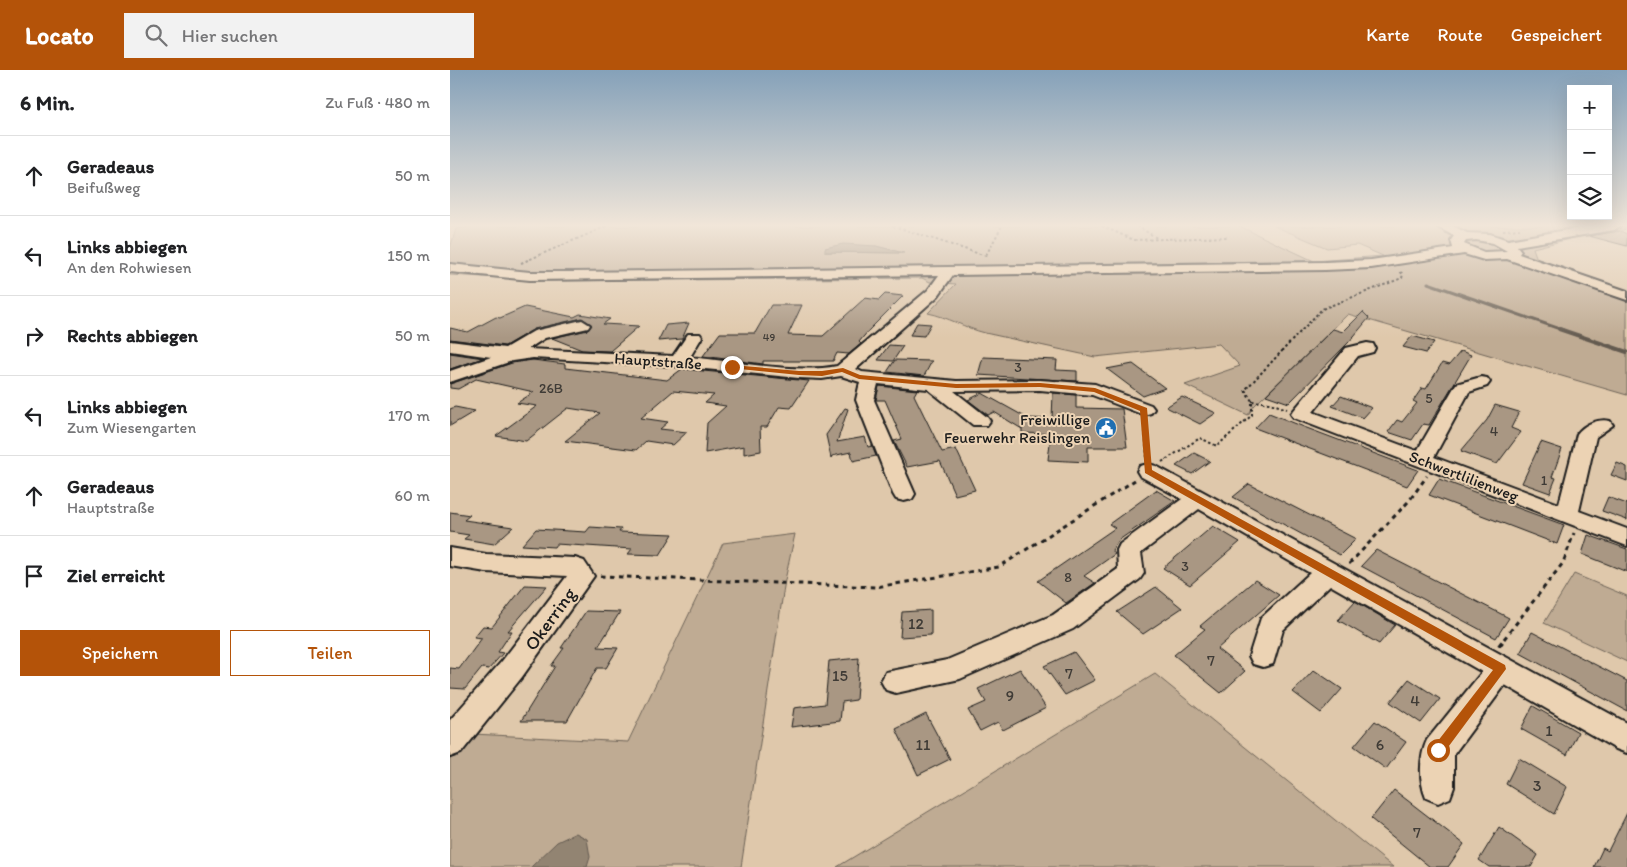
<!DOCTYPE html>
<html lang="de">
<meta charset="utf-8">
<style>
:root{--surface:#fff;--page:#f2f2f2;--text:#202124;--muted:#757577;--line:#e0e0e0;--accent:#b45309}
body{margin:0;font-family:Itim,sans-serif;background:var(--page);color:var(--text)}
.controls{position:absolute;right:15px;top:15px;display:grid;overflow:hidden;border-radius:0px;box-shadow:0 5px 20px #0002}
.controls button{width:45px;height:45px;display:grid;place-items:center;padding:0;border:0;border-bottom:1px solid var(--line);background:var(--surface);color:var(--text);font:25px sans-serif}
.stop{position:absolute;width:15px;height:15px;margin:-11px;border:4px solid #b45309;border-radius:50%;background:#fff}
.stop.end{background:#b45309;border-color:#fff;box-shadow:0 1px 5px #0008}
.list{margin:0;padding:0;list-style:none}
h2{display:flex;justify-content:space-between;align-items:center;height:65px;margin:0;padding:0 20px;font-size:21px}
h2 small{font-size:16px;font-weight:400;color:var(--muted)}
.list li{display:grid;grid-template-columns:32px 1fr auto;gap:15px;align-items:center;box-sizing:border-box;height:80px;padding:0 20px;border-top:1px solid var(--line)}
.list b{display:block;font-size:19px;white-space:nowrap}
.list p{margin:0;font-size:16px;white-space:nowrap;color:var(--muted)}
.list em{font-size:16px;font-style:normal;color:var(--muted)}
.actions{display:flex;gap:10px;padding:15px 20px}
.actions a{flex:1;padding:11px 0;border:1px solid var(--accent);border-radius:0px;text-align:center;font-size:18px;color:var(--accent)}
.actions .main{background:var(--accent);color:#fff}
.icon{flex:none;width:28px;height:28px;fill:none;stroke:currentColor;stroke-width:2;stroke-linecap:round;stroke-linejoin:round}
.map{position:relative;flex:none;width:1177px;height:797px;overflow:hidden}
header{display:flex;align-items:center;gap:30px;box-sizing:border-box;height:70px;padding:0 25px;background:var(--accent);color:#fff}
header strong{font-size:24px}
nav{display:flex;gap:28px;margin-inline-start:auto;font-size:18px}
.search{width:350px;height:45px;background:var(--page);display:flex;align-items:center;gap:12px;box-sizing:border-box;padding:0 18px;border-radius:0px;color:var(--muted);font-size:19px}
main{display:flex}
aside{flex:1;background:var(--surface)}
.map>svg:first-child{display:block}
</style>
<header>
<strong>Locato</strong>
<div class="search"><svg class="icon" aria-label="search" viewBox="0 0 24 24"><circle cx="10" cy="10" r="6"/><path d="M15 15l6 6"/></svg>Hier suchen</div>
<nav><a>Karte</a><a>Route</a><a>Gespeichert</a></nav>
</header>
<main>
<aside>
<h2>6 Min.<small>Zu Fuß · 480 m</small></h2>
<ul class="list">
<li><svg class="icon" aria-label="ahead" viewBox="0 0 24 24"><path d="M12 20V5M6 11l6-6 6 6"/></svg><div><b>Geradeaus</b><p>Beifußweg</p></div><em>50 m</em></li>
<li><svg class="icon" aria-label="left" viewBox="0 0 24 24"><path d="M17 20v-9H6M10 6l-5 5 5 5"/></svg><div><b>Links abbiegen</b><p>An den Rohwiesen</p></div><em>150 m</em></li>
<li><svg class="icon" aria-label="right" viewBox="0 0 24 24"><path d="M7 20v-9h11M14 6l5 5-5 5"/></svg><div><b>Rechts abbiegen</b></div><em>50 m</em></li>
<li><svg class="icon" aria-label="left" viewBox="0 0 24 24"><path d="M17 20v-9H6M10 6l-5 5 5 5"/></svg><div><b>Links abbiegen</b><p>Zum Wiesengarten</p></div><em>170 m</em></li>
<li><svg class="icon" aria-label="ahead" viewBox="0 0 24 24"><path d="M12 20V5M6 11l6-6 6 6"/></svg><div><b>Geradeaus</b><p>Hauptstraße</p></div><em>60 m</em></li>
<li><svg class="icon" aria-label="arrive" viewBox="0 0 24 24"><path d="M6 21V4h12l-3 4 3 4H6"/></svg><div><b>Ziel erreicht</b></div></li>
</ul>
<div class="actions"><a class="main">Speichern</a><a>Teilen</a></div>
</aside>
<div class="map">
<svg width="1177" height="797" viewBox="0 0 1177 797">
<rect width="100%" height="100%" fill="#dfc8ab"/>
<filter id="ink" filterUnits="userSpaceOnUse"><feTurbulence type="fractalNoise" baseFrequency=".02" numOctaves="2"/><feDisplacementMap in="SourceGraphic" scale="10" xChannelSelector="R" yChannelSelector="G"/><feConvolveMatrix kernelMatrix="1 2 1 2 8 2 1 2 1" color-interpolation-filters="sRGB"/></filter>
<g filter="url(#ink)">
<!-- green -->
<g fill="#bfab93" stroke="#6e6458" fill-rule="evenodd">
<path d="M29,156H789L864,191L933,186L907,175L877,178L824,156H1177V159L1132,166L1083,178L1088,192L1177,222V325L898,244L804,336L798,345L735,315L790,296L769,274L645,287L535,263C515,258 498,247 478,243L506,214L480,212L472,208L100,211L0,205V178L6,159ZM426,176L452,183L375,182Z"/>
<polygon points="345,464 335,510 291,797 0,797 0,689 23,664 178,672 273,473"/>
<polygon points="1124,504 1177,526 1177,592 1094,553"/>
<polygon points="705,604 943,797 387,797"/>
</g>
<!-- water -->
<g fill="#928472" stroke="#635a50">
<polygon points="393,174 426,176 454,183 375,182 375,178"/>
<polygon points="126,763 137,769 140,787 137,797 81,797 107,772"/>
</g>
<g fill="none" stroke-linecap="round" stroke-linejoin="round">
<!-- stream-far1 -->
<polyline stroke="#635a50" stroke-width="3" points="978,213 1113,260"/>
<!-- stream -->
<polyline stroke="#635a50" stroke-width="4" points="1109,259 1177,282"/>
</g>
<!-- building -->
<g fill="#a99783" stroke="#1c1c1c">
<polygon points="1170,161 1177,164 1177,176 1139,166"/>
<polygon points="435,224 453,226 419,260 409,272 411,274 399,284 387,283 383,291 313,291 313,294 253,286 270,263 305,263 321,235 352,235 338,265 373,266 415,228 429,230"/>
<polygon points="75,237 124,247 130,244 160,249 153,254 189,256 160,281 132,280 102,268 138,260 142,255 132,248 84,259 55,276 0,269 0,258 18,262 46,247 50,248"/>
<polygon points="913,242 919,248 899,272 839,333 816,325 883,259 893,262"/>
<polygon points="239,253 232,269 208,271 216,255"/>
<polygon points="467,253 481,254 474,266 460,265"/>
<polygon points="962,266 984,272 976,283 953,277"/>
<polygon points="439,275 453,276 443,291 428,290"/>
<polygon points="1011,281 1021,285 979,355 973,354 962,370 938,362 947,350 952,352 967,333 963,331 972,318 976,319 992,293 999,295"/>
<polygon points="0,283 33,288 0,299"/>
<polygon points="533,287 607,290 606,300 627,301 627,311 528,305"/>
<polygon points="83,290 115,294 115,298 217,310 232,299 359,311 341,338 329,337 317,357 310,357 311,381 294,384 294,376 255,383 257,353 276,336 255,333 264,325 223,321 191,348 218,352 210,359 237,362 223,375 196,371 186,380 115,371 150,343 118,338 76,371 46,366 87,336 67,333 84,322 26,309 8,319 0,318 0,314 62,293"/>
<polygon points="445,290 482,291 474,306 437,302"/>
<polygon points="683,294 715,318 693,326 657,299"/>
<polygon points="429,316 467,320 464,325 492,382 506,379 525,420 505,425 490,391 457,397 444,371 452,369 435,330 426,330"/>
<polygon points="532,323 577,348 602,349 603,323 626,325 626,338 672,339 677,377 638,377 638,392 598,390 601,364 572,363 572,359 544,342 538,345 518,330"/>
<polygon points="891,326 922,338 913,348 882,336"/>
<polygon points="732,327 766,343 750,354 716,337"/>
<polygon points="1045,335 1069,342 1061,358 1071,362 1047,394 1011,381 1037,350"/>
<polygon points="5,337 25,341 0,356 0,339"/>
<polygon points="395,338 398,339 387,372 415,367 418,377 422,376 426,386 403,391 401,382 382,386 381,388 376,365"/>
<polygon points="819,343 854,357 968,400 957,416 805,358"/>
<polygon points="1091,372 1112,379 1102,407 1106,408 1100,423 1072,413"/>
<polygon points="744,383 760,391 742,404 726,396"/>
<polygon points="1167,393 1177,397 1177,411 1161,405"/>
<polygon points="989,409 1114,455 1107,474 979,425"/>
<polygon points="799,414 906,469 890,485 783,427"/>
<polygon points="706,420 725,431 669,470 662,480 665,484 634,506 645,513 616,533 588,511 665,458 659,454"/>
<polygon points="1158,427 1177,434 1177,450 1152,441"/>
<polygon points="0,442 20,445 14,450 63,457 44,474 14,469 19,465 0,462"/>
<polygon points="763,456 790,472 740,515 713,498"/>
<polygon points="140,457 171,459 169,462 223,464 210,485 178,484 182,479 106,474 104,477 72,475 86,459 136,462"/>
<polygon points="1138,465 1177,479 1177,502 1132,484"/>
<polygon points="926,480 1059,548 1046,568 911,496"/>
<polygon points="805,510 829,525 767,579 795,601 771,623 724,585 755,559 750,556"/>
<polygon points="75,515 97,516 58,561 62,561 48,582 53,583 39,599 32,598 15,619 0,618 0,598 9,599 32,568 24,567 33,556 42,557"/>
<polygon points="706,517 732,538 693,564 667,542"/>
<polygon points="905,531 945,555 929,574 888,550"/>
<polygon points="481,540 481,565 450,567 452,542"/>
<polygon points="136,541 170,542 148,577 168,578 156,598 147,598 117,651 71,651 105,596 101,596 114,578 111,578"/>
<polygon points="1082,562 1177,611 1177,641 1070,583"/>
<polygon points="624,582 645,610 615,625 594,596"/>
<polygon points="409,588 406,630 392,632 390,651 341,657 344,638 375,634 379,591"/>
<polygon points="570,599 596,638 553,660 548,652 530,661 518,640 536,632 528,619"/>
<polygon points="864,600 892,619 871,643 843,622"/>
<polygon points="959,609 990,629 971,653 940,632"/>
<polygon points="1083,636 1128,662 1117,685 1071,659"/>
<polygon points="476,644 500,689 468,705 446,659"/>
<polygon points="925,651 956,672 936,699 904,676"/>
<polygon points="1069,688 1117,717 1104,744 1056,714"/>
<polygon points="944,720 1014,774 998,797 980,797 921,749"/>
<polygon points="1177,743 1177,797 1144,797 1153,778 1158,781"/>
<polygon points="1049,757 1088,785 1081,797 1039,797 1029,790"/>
</g>
<g fill="none" stroke-linecap="round" stroke-linejoin="round">
<!-- minor casing -->
<g stroke="#1c1c1c" stroke-width="4">
<g id="minor">
<path d="M986,156H1003L1017,163L1040,164L1058,170L1140,156H1170L1164,160L1067,176L1071,181L1069,184L1177,221V230L1057,189L1034,190L1014,184L921,198L875,200L503,205L488,226L406,299L412,302L506,311L590,310L645,314L701,335L704,339L701,343L694,345L642,325L590,320L504,321L537,347L540,351L537,355H523L478,319L428,314L424,330L465,424L462,429L454,431L446,429L443,424L406,330L410,312L391,306L372,309L349,308L224,296L83,288L62,291L0,312V301L41,287L0,281V271L55,278L84,261L132,250L140,255L138,258L95,268L78,279L223,286L238,264H250L252,267L240,287C283,291 346,304 387,296L478,220L489,205L80,210L0,202V194L80,202H123L875,192L921,190L1003,178L1001,170L1004,166ZM1026,170L1043,173L1057,181L1034,182L1014,174L1016,171Z"/>
<path d="M917,273L923,274L925,278L923,282L908,286L863,342L967,381L1006,314L1031,307L1037,308L1040,312L1037,316L1019,322L984,387L1109,434L1127,364C1134,354 1149,348 1160,351L1163,355L1146,367L1129,441L1177,459V476L844,348L841,344L844,340L896,278Z"/>
<path d="M698,394L706,396L1177,653V683L1166,679L1055,615L1004,684V717L1000,728L988,733L976,728C969,711 969,687 977,670L1032,602L880,515L833,560L823,594L813,597L803,594L799,586L811,548L860,503L749,439L691,483L694,503L690,509L623,559L510,609L446,623L436,620L431,611L436,602L497,590L603,545L668,499L667,480L670,474L732,429L690,406L687,401L690,396Z"/>
<polygon points="0,478 36,484 125,488 134,491 144,506 72,607 11,683 0,687 0,650 52,591 117,506 36,502 0,496"/>
</g>
</g>
<!-- path-far2 -->
<g stroke="#1c1c1c" stroke-width="2" stroke-dasharray="2.5 2.5" stroke-linecap="butt">
<polyline points="443,156 536,186"/>
<polyline points="652,156 684,170 777,167"/>
<polyline points="687,156 707,168"/>
<polyline points="1053,160 1070,159"/>
<polyline points="536,185 552,156"/>
<polyline points="71,193 157,156"/>
<polyline points="802,331 820,333 837,339"/>
<polyline points="695,350 697,387"/>
<polyline points="712,392 750,368 767,376 802,345 802,331 795,320 872,239 952,208 953,204 949,201"/>
</g>
<!-- path-far1 -->
<g stroke="#1c1c1c" stroke-width="3" stroke-dasharray="4.5 4.5" stroke-linecap="butt">
<polyline points="899,494 959,431 977,406"/>
<polyline points="150,506 426,517 549,497 685,410"/>
<polyline points="1054,569 1113,493 1124,463"/>
</g>
<!-- path -->
<polyline stroke="#1c1c1c" stroke-width="4" stroke-dasharray="5.5 5.5" stroke-linecap="butt" points="1049,576 1055,568"/>
<!-- minor -->
<use href="#minor" fill="#ecd3b4" fill-rule="evenodd"/>
</g>
</g>
<!-- sky -->
<linearGradient id="sky" x2="0" y2="1"><stop stop-color="#85a1b9"/><stop offset="0.58" stop-color="#f1e6d9"/><stop offset="1" stop-color="#f1e6d9" stop-opacity="0"/></linearGradient>
<rect width="1177" height="268" fill="url(#sky)"/>
<!-- route -->
<polygon fill="#b45309" points="282,295 349,301 372,301 393,298 410,305 506,314 590,313 645,318 697,338 702,400 1055,595 1056,599 993,684 984,684 982,680 984,676 1043,600 695,403 690,341 644,322 590,317 506,318 409,309 392,302 372,306 349,305 280,298"/>
<!-- icons -->
<defs>
<g id="civic-disc" transform="scale(1.125)"><circle r="9.5" fill="#1f6fb2" stroke="#ecd3b4"/><path d="M-.6-6.5H3V-4.5H.6V-3L4-1V1h2V6H-6V1h2V-1L-.6-3ZM-1.2 2.5V6h2.4V2.5Z" fill="#fff"/></g>
</defs>
<g fill-rule="evenodd">
<use href="#civic-disc" x="656" y="358"/>
</g>
<g text-anchor="middle" dominant-baseline="central" stroke-width="4" stroke-linejoin="round" paint-order="stroke">
<!-- far-number labels -->
<g font-size="11" fill="#3f3b36">
<text x="319" y="267">49</text>
</g>
<!-- number labels -->
<g font-size="14" fill="#3f3b36">
<text x="568" y="297">3</text>
<text x="101" y="318">26B</text>
<text x="979" y="328">5</text>
<text x="1044" y="361">4</text>
<text x="1094" y="410">1</text>
<text x="735" y="496">3</text>
<text x="618" y="507">8</text>
</g>
<!-- street labels -->
<g font-size="16" fill="#1c1c1c" stroke="#ecd3b4">
<text transform="translate(208 291) rotate(4)">Hauptstraße</text>
<text transform="translate(1014 406) rotate(21)">Schwertlilienweg</text>
</g>
<!-- poi labels -->
<g font-size="16" fill="#1c1c1c" stroke="#ecd3b4" text-anchor="end">
<text x="640" y="349">Freiwillige<tspan x="640" dy="18">Feuerwehr Reislingen</tspan></text>
</g>
<!-- near-number labels -->
<g font-size="16" fill="#3f3b36">
<text x="466" y="553">12</text>
<text x="761" y="590">7</text>
<text x="619" y="603">7</text>
<text x="390" y="605">15</text>
<text x="560" y="625">9</text>
<text x="965" y="630">4</text>
<text x="1099" y="660">1</text>
<text x="473" y="674">11</text>
<text x="930" y="674">6</text>
<text x="1087" y="715">3</text>
<text x="967" y="762">7</text>
</g>
<!-- near-street labels -->
<g font-size="19" fill="#1c1c1c" stroke="#ecd3b4">
<text transform="translate(100 549) rotate(-54)">Okerring</text>
</g>
</g>
</svg>
<div class="controls">
<button>+</button>
<button>−</button>
<button><svg class="icon" aria-label="layers" viewBox="0 0 24 24"><path d="M12 4l9 5-9 5-9-5zM3 14l9 5 9-5"/></svg></button>
</div>
<div class="stop" style="left:988px;top:680px"></div>
<div class="stop end" style="left:282px;top:297px"></div>
</div>
</main>
